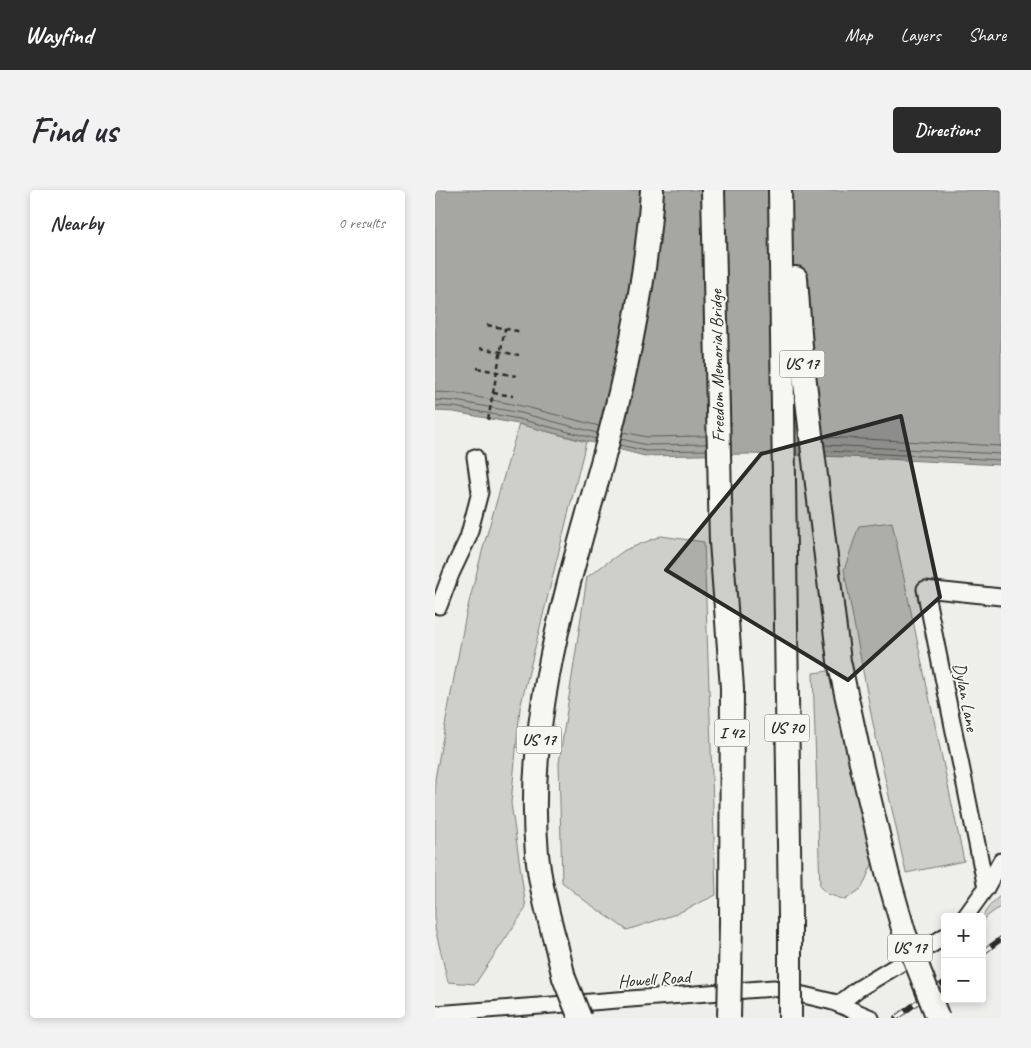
<!DOCTYPE html>
<meta charset="utf-8">
<style>
:root{--surface:#fff;--page:#f2f2f3;--text:#2b2b33;--muted:#7c7c81;--line:#e1e1e2;--accent:#2b2b2b}
body{margin:0;font-family:Caveat,sans-serif;background:var(--page);color:var(--text)}
.controls{position:absolute;right:15px;bottom:15px;display:grid;overflow:hidden;border-radius:5px;box-shadow:0 2px 8px #0003}
.controls button{width:45px;height:45px;display:grid;place-items:center;padding:0;border:0;border-bottom:1px solid var(--line);background:var(--surface);color:var(--text);font:25px sans-serif}
.list{margin:0;padding:0;list-style:none}
h2{display:flex;justify-content:space-between;align-items:center;height:65px;margin:0;padding:0 20px;font-size:21px}
h2 small{font-size:16px;font-weight:400;color:var(--muted)}
.map{position:relative;flex:none;width:566px;height:828px;overflow:hidden;border-radius:5px}
header{display:flex;align-items:center;gap:30px;box-sizing:border-box;height:70px;padding:0 25px;background:var(--accent);color:#fff}
header strong{font-size:24px}
nav{display:flex;gap:28px;margin-inline-start:auto;font-size:18px}
.intro{display:flex;align-items:center;justify-content:space-between;box-sizing:border-box;height:120px;padding:0 30px}
h1{margin:0;font-size:35px}
.button{padding:12px 22px;border-radius:5px;background:var(--accent);color:#fff;font-size:18px;font-weight:700}
main{display:flex;gap:30px;padding:0 30px}
aside{flex:1;background:var(--surface);border-radius:5px;box-shadow:0 2px 8px #0003}
.map>svg:first-child{display:block}
</style>
<header>
<strong>Wayfind</strong>
<nav><a>Map</a><a>Layers</a><a>Share</a></nav>
</header>
<div class="intro"><h1>Find us</h1><a class="button">Directions</a></div>
<main>
<aside>
<h2>Nearby<small>0 results</small></h2>
<ul class="list">
</ul>
</aside>
<div class="map">
<svg width="566" height="828" viewBox="0 0 566 828">
<rect width="100%" height="100%" fill="#eeeeea"/>
<filter id="ink" filterUnits="userSpaceOnUse"><feTurbulence type="fractalNoise" baseFrequency=".02" numOctaves="2"/><feDisplacementMap in="SourceGraphic" scale="10" xChannelSelector="R" yChannelSelector="G"/><feConvolveMatrix kernelMatrix="1 2 1 2 8 2 1 2 1" color-interpolation-filters="sRGB"/></filter>
<g filter="url(#ink)">
<!-- green -->
<g fill="#cececa" stroke="#7c7c7a">
<polygon points="84,234 151,252 85,518 76,613 91,718 40,794 13,792 0,738 0,589 31,424 48,358"/>
<polygon points="457,332 529,671 471,683 437,529 409,380 424,336"/>
<polygon points="226,346 269,352 281,705 241,724 192,740 149,710 127,692 124,573 152,387 190,360"/>
<polygon points="393,481 439,670 427,698 410,710 393,704 385,697 378,483"/>
<path d="M566,705V716L547,730C549,720 558,712 566,705Z"/>
</g>
<!-- water -->
<polygon fill="#a6a6a3" stroke="#757573" points="0,0 566,0 566,275 412,267 314,264 210,266 83,234 19,222 0,221"/>
<g fill="none" stroke-linecap="round" stroke-linejoin="round">
<!-- shore -->
<g stroke="#5c5c5b" stroke-width="1">
<polyline points="0,202 22,203 87,216 164,236"/>
<polyline points="0,210 20,211 86,223 162,243"/>
<polyline points="0,216 19,217 84,229 161,249"/>
<polyline points="188,242 212,247 271,246"/>
<polyline points="389,247 566,256"/>
<polyline points="186,249 212,255 271,254"/>
<polyline points="185,255 211,261 271,260"/>
<polyline points="390,255 566,264"/>
<polyline points="390,261 566,270"/>
</g>
<!-- minor casing -->
<g stroke="#2b2b2b" stroke-width="19">
<g id="minor">
<polyline points="0,415 4,416 16,384 33,348 45,302 40,267"/>
<polyline points="551,698 490,399 566,407"/>
<polyline points="530,727 551,698 566,671"/>
<polyline points="404,814 423,799 498,754 510,746"/>
<polyline points="0,824 339,798 398,812 436,828"/>
</g>
</g>
<!-- highway casing -->
<g stroke="#2b2b2b" stroke-width="26">
<g id="highway">
<polyline points="278,0 286,352 297,498 296,734"/>
<polyline points="345,0 355,727"/>
<polyline points="361,88 366,157 377,254 404,471 428,582 453,686"/>
<path d="M121,754C113,725 105,695 102,664C89,525 136,387 172,255C194,171 212,86 217,0"/>
</g>
</g>
<!-- path -->
<g stroke="#2b2b2b" stroke-width="2.5" stroke-dasharray="5 4" stroke-linecap="butt">
<polyline points="52,135 87,142"/>
<polyline points="45,158 84,165"/>
<polyline points="42,178 81,186"/>
<polyline points="58,203 78,206"/>
<polyline points="53,230 70,138"/>
</g>
<!-- minor -->
<use href="#minor" stroke="#f6f6f2" stroke-width="15"/>
<!-- highway -->
<use href="#highway" stroke="#f6f6f2" stroke-width="22"/>
<!-- rail casing -->
<g stroke="#2b2b2b" stroke-width="5.5">
<g id="rail">
<polyline points="547,763 566,749"/>
<polyline points="461,828 510,792"/>
</g>
</g>
<!-- rail -->
<use href="#rail" stroke="#f6f6f2" stroke-width="4" stroke-dasharray="11" stroke-linecap="butt"/>
<!-- highway-bridge casing -->
<g stroke="#2b2b2b" stroke-width="26" stroke-linecap="butt">
<g id="highway-bridge">
<polyline points="453,686 469,742 503,828"/>
<polyline points="121,754 129,788 145,828"/>
<polyline points="294,828 296,734"/>
<polyline points="355,828 355,727"/>
</g>
</g>
<!-- highway-bridge -->
<use href="#highway-bridge" stroke="#f6f6f2" stroke-width="22"/>
</g>
</g>
<!-- marked area -->
<path fill="#2b2b2b" fill-opacity="0.2" stroke="#2b2b2b" stroke-width="4" stroke-linejoin="round" d="M466,226L505,407L413,490L231,380L326,264Z"/>
<g text-anchor="middle" dominant-baseline="central" stroke-width="4" stroke-linejoin="round" paint-order="stroke">
<!-- shield labels -->
<g fill="#f6f6f2" stroke="#686867" stroke-width="1">
<rect x="344.5" y="160.5" width="45" height="27" rx="4"/>
<rect x="329.5" y="524.5" width="45" height="27" rx="4"/>
<rect x="279.5" y="529.5" width="35" height="27" rx="4"/>
<rect x="81.5" y="536.5" width="45" height="27" rx="4"/>
<rect x="452.5" y="744.5" width="45" height="27" rx="4"/>
</g>
<g font-size="16" font-weight="bold" fill="#2b2b2b">
<text x="367" y="174">US 17</text>
<text x="352" y="538">US 70</text>
<text x="297" y="543">I 42</text>
<text x="104" y="550">US 17</text>
<text x="475" y="758">US 17</text>
</g>
<!-- street labels -->
<g font-size="18" fill="#2b2b2b" stroke="#f6f6f2">
<text transform="translate(282 176) rotate(-91)">Freedom Memorial Bridge</text>
<text transform="translate(531 507) rotate(79)">Dylan Lane</text>
<text transform="translate(219 789) rotate(-4)">Howell Road</text>
</g>
</g>
</svg>
<div class="controls">
<button>+</button>
<button>−</button>
</div>
</div>
</main>
